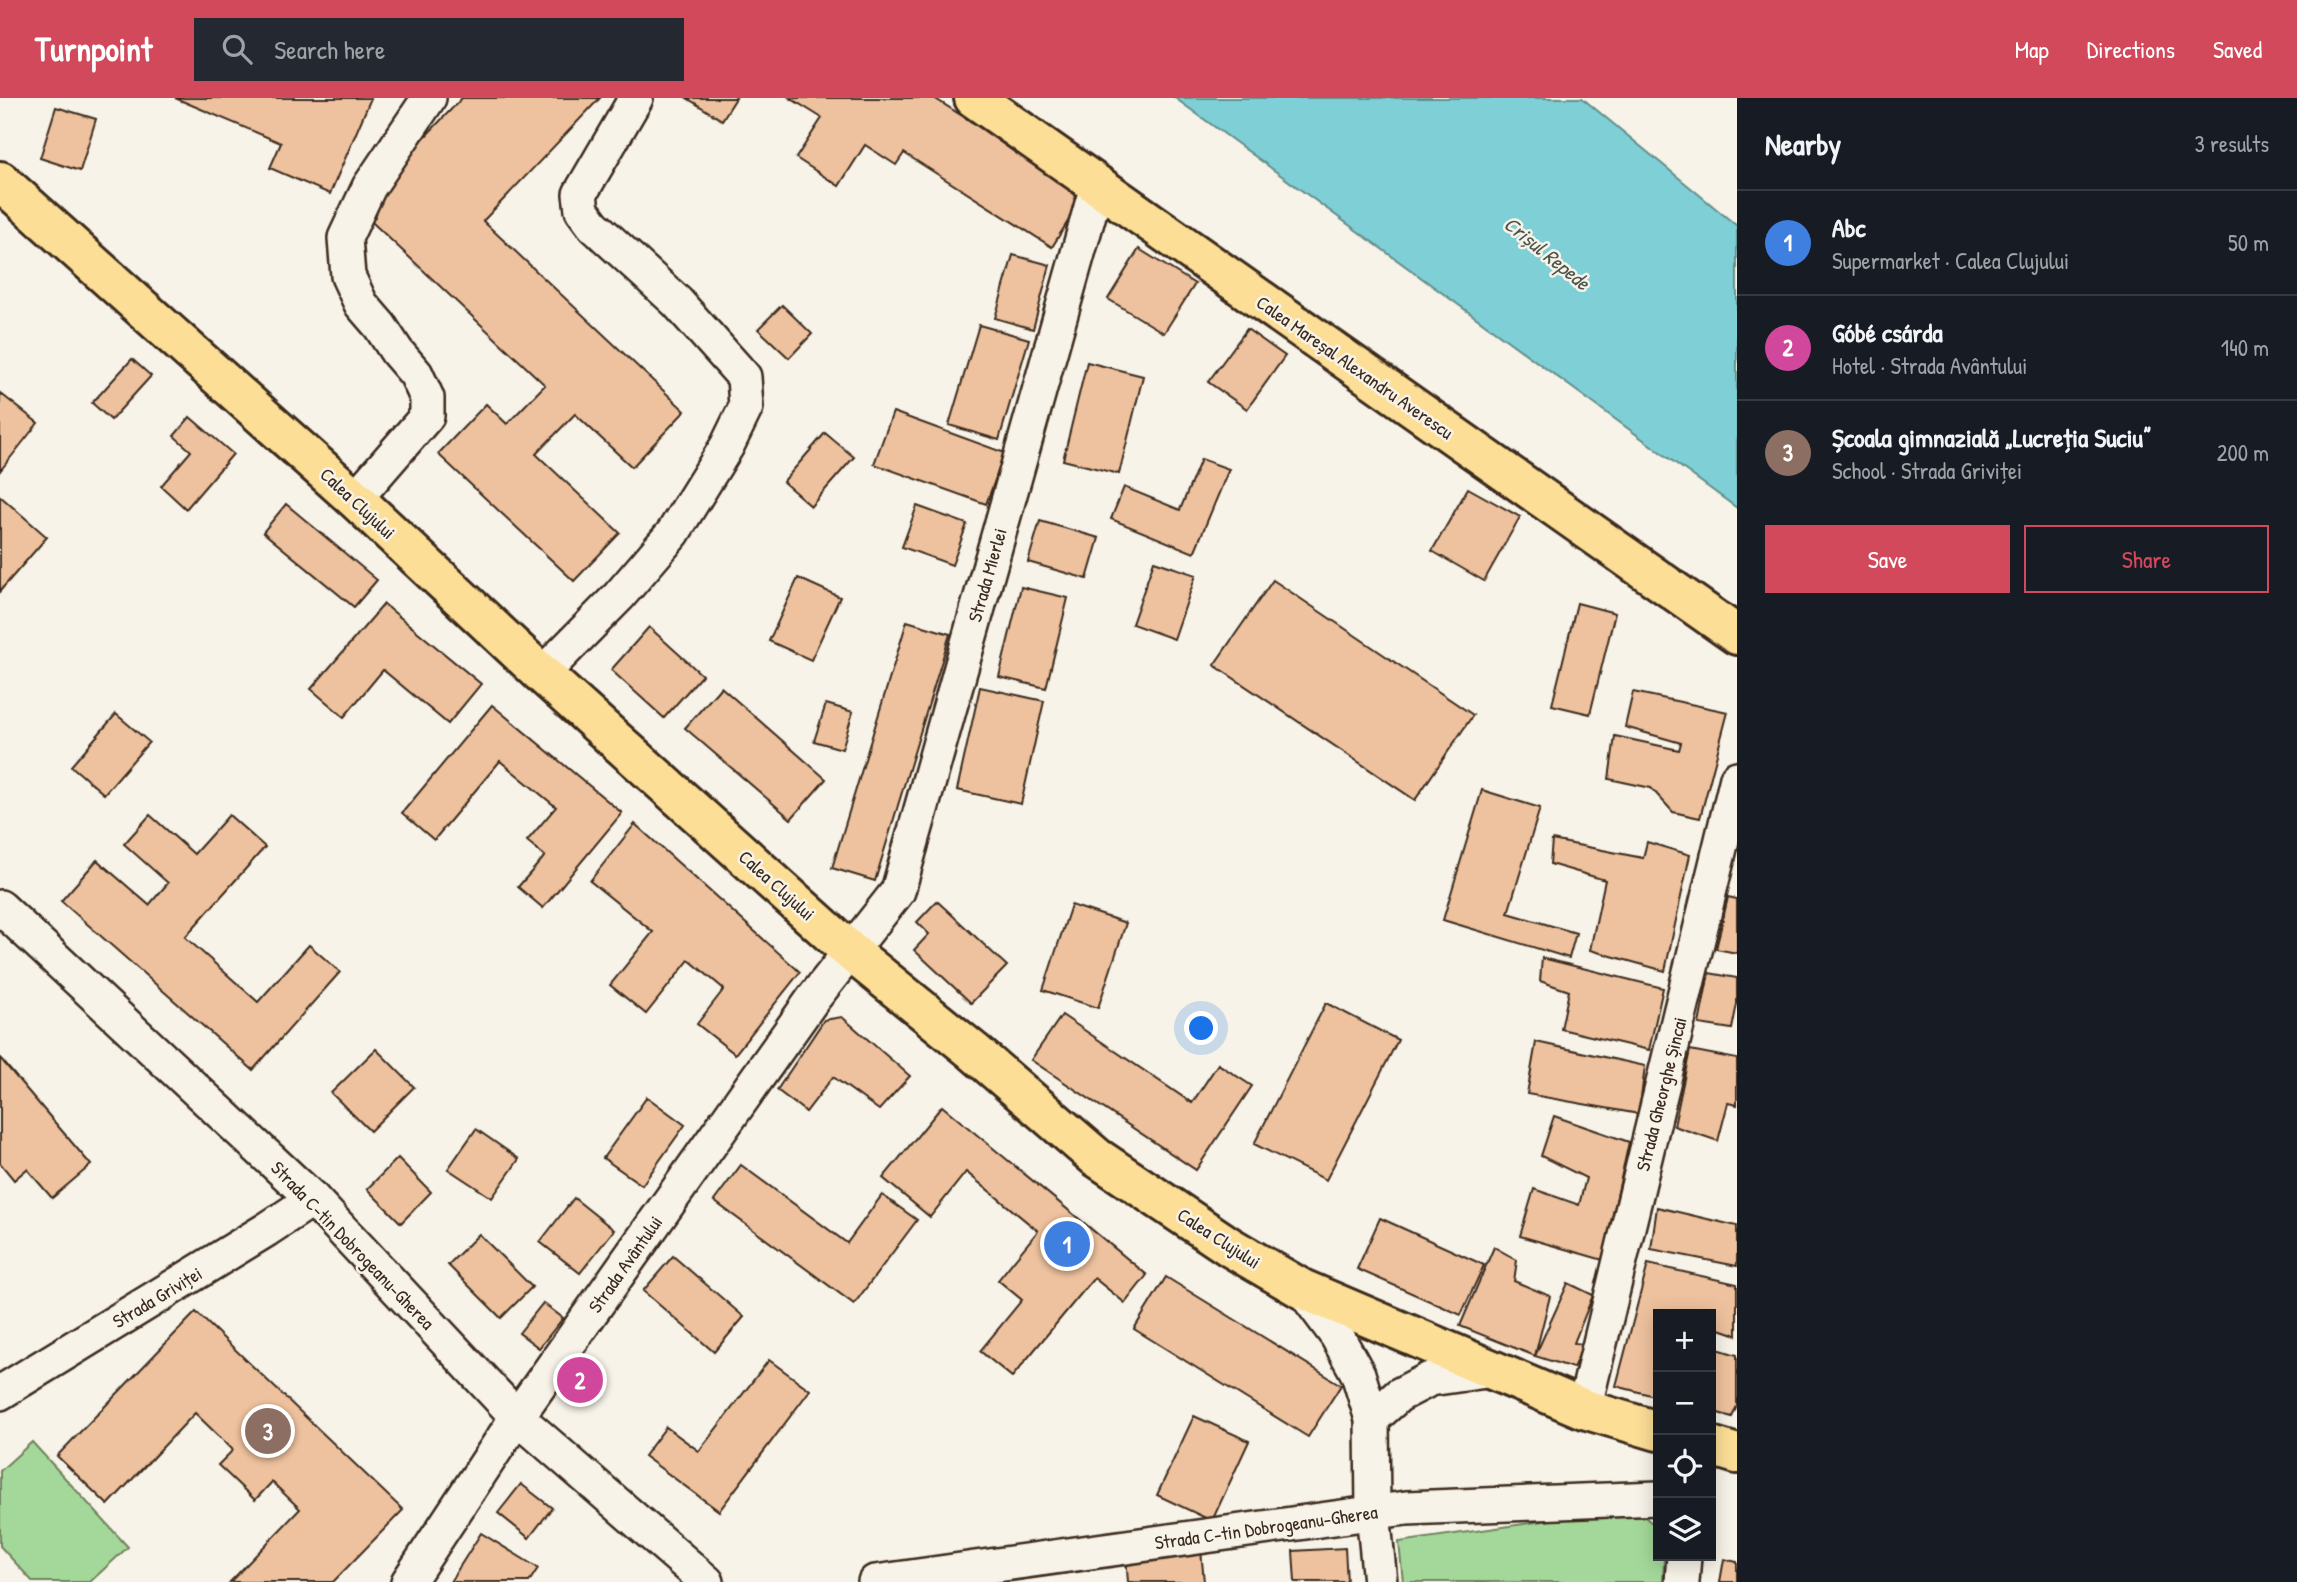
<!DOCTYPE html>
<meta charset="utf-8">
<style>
:root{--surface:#171b24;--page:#242831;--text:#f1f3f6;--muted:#9ea1a6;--line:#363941;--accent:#d1495b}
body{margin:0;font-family:"Patrick Hand",sans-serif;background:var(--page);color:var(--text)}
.controls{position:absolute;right:21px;bottom:21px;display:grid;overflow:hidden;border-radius:0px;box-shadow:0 4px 18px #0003}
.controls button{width:63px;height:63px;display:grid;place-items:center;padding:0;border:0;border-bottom:2px solid var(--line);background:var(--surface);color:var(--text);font:35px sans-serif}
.you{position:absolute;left:1202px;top:931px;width:24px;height:24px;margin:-18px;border:5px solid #fff;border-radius:50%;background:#1a73e8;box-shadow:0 0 0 10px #1a73e833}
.badge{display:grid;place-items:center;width:46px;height:46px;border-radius:50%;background:var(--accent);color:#fff;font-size:23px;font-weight:700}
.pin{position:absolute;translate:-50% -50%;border:4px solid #fff;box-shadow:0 2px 7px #0006}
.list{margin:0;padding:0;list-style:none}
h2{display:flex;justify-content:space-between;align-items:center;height:91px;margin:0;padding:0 28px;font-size:30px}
h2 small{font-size:23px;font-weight:400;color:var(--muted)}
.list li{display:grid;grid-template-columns:46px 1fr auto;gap:21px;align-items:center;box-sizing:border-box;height:105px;padding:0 28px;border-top:2px solid var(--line)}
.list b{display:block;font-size:26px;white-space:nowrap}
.list p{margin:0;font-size:23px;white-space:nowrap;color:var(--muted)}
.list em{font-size:23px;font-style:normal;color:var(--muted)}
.actions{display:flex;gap:14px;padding:21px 28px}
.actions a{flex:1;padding:16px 0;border:2px solid var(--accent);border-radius:0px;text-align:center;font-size:24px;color:var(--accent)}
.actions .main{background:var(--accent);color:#fff}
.icon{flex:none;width:38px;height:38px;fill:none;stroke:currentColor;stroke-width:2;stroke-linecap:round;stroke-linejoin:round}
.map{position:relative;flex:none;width:1737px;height:1484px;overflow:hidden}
header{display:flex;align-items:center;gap:42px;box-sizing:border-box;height:98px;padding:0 35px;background:var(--accent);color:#fff}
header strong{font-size:33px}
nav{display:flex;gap:38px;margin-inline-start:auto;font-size:24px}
.search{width:490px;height:63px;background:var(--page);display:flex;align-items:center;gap:18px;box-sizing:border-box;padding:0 24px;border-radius:0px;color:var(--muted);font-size:26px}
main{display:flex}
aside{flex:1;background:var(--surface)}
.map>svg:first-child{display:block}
</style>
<header>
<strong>Turnpoint</strong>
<div class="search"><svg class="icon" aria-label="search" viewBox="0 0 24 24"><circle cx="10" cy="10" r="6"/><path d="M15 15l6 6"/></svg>Search here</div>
<nav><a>Map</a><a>Directions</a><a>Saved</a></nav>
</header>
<main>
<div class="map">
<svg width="1737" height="1484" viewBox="0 0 1737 1484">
<rect width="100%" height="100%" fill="#f7f3e8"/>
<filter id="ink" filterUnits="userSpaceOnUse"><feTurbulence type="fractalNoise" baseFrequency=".0143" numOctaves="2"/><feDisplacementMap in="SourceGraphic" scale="14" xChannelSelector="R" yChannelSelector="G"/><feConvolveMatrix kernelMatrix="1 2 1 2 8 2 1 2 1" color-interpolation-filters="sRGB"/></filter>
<g filter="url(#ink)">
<!-- green -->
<g fill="#a4d89a" stroke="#70815c" stroke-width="2">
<polygon points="32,1344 128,1449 90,1484 33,1484 0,1448 0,1373"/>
<polygon points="1634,1410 1658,1430 1658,1458 1664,1458 1663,1484 1403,1484 1399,1444"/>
</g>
<!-- water -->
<polygon fill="#7fd0d6" stroke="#648e8c" stroke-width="2" points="1175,0 1582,0 1737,128 1737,410"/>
<!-- building -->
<g fill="#eec29e" stroke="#3b2a1e" stroke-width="2">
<polygon points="175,0 371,0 330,96 270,70 281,45"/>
<polygon points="462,0 600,0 483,123 685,313 632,369 575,316 536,356 620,435 574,483 438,356 486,306 507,326 545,287 357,110"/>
<polygon points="687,0 736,0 722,22"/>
<polygon points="790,0 934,0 1085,96 1052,149 904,55 896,67 865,47 839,88 796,60 822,20"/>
<polygon points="56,9 96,21 80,73 40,60"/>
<polygon points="1139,151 1195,186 1164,235 1108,201"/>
<polygon points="1013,157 1050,167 1033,231 995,220"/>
<polygon points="782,207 812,236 789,260 758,231"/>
<polygon points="979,227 1029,241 999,342 949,327"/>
<polygon points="1247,231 1285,258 1247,311 1208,284"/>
<polygon points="132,261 151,278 111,322 92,305"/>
<polygon points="1087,264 1143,278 1119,376 1063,362"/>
<polygon points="0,295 38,325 0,373"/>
<polygon points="893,314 1005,355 986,406 874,366"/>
<polygon points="190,319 233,356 186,411 161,388 191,353 174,338"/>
<polygon points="825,335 854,359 811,408 783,384"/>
<polygon points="1201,361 1229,371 1194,455 1111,421 1124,389 1180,412"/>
<polygon points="1468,390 1520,419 1484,483 1432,453"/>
<polygon points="0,398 47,439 0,493"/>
<polygon points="286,406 377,482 354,509 263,434"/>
<polygon points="917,408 967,426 952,467 902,449"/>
<polygon points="1040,423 1099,440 1087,481 1028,464"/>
<polygon points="1154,463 1196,477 1174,541 1132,526"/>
<polygon points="798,480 840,499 811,562 769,543"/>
<polygon points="1273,482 1473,617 1415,702 1214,567"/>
<polygon points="1021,489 1068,500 1046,590 999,579"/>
<polygon points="1577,505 1615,515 1590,616 1552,607"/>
<polygon points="384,506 481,586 448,626 383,572 344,619 311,591"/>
<polygon points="907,523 950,536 875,783 832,770"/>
<polygon points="649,529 702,577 664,620 611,572"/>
<polygon points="721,589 826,681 791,721 685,630"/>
<polygon points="980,589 1044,603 1021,706 957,692"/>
<polygon points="1633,594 1728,614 1700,720 1673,714 1651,690 1609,681 1615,638 1679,652 1681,645 1625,629"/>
<polygon points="826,606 853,614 842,651 814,643"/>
<polygon points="492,607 622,715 543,810 518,789 545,758 527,743 556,709 500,663 434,742 402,715"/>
<polygon points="116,616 149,644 104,696 71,668"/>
<polygon points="1482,692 1540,710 1508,815 1576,835 1569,860 1443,822"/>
<polygon points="150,717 194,756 229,717 265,749 185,839 258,904 309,847 340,874 253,972 61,803 97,762 149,807 168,785 124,746"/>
<polygon points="635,726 800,874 735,956 697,926 724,891 689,862 646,916 610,887 653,834 590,783"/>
<polygon points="1552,742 1643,760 1647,744 1690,757 1665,873 1590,852 1605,782 1550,766"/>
<polygon points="1728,799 1737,801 1737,855 1716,851"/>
<polygon points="937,803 1007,868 971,905 914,852 929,836 917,824"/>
<polygon points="1071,807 1126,825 1098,910 1043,892"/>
<polygon points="1542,860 1663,890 1649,952 1561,931 1569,893 1540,883"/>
<polygon points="1709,875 1737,880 1737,906 1732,931 1699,926"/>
<polygon points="1326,905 1398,942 1326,1082 1254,1046"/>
<polygon points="1062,917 1192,1005 1218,966 1252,988 1196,1072 1031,962"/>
<polygon points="842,919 910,978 879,1012 833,979 806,1014 777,992 824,922"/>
<polygon points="1536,944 1645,968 1639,1016 1527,996"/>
<polygon points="376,951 414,989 370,1033 331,995"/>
<polygon points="1690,952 1737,961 1737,1007 1728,1005 1718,1043 1674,1028"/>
<polygon points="0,960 91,1067 52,1100 27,1071 14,1082 0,1065"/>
<polygon points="647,999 685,1027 642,1087 603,1060"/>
<polygon points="942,1008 1147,1177 1125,1205 1094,1180 1012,1279 980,1253 1022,1202 998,1182 1038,1133 966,1074 930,1119 883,1080"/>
<polygon points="1554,1018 1629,1044 1603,1162 1520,1138 1534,1091 1579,1107 1586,1080 1541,1058"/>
<polygon points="476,1031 519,1061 492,1100 448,1071"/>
<polygon points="398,1060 431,1094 401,1125 367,1091"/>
<polygon points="741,1067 847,1145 882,1097 917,1122 854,1206 714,1103"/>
<polygon points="574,1100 614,1132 580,1175 540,1144"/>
<polygon points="1657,1109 1737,1128 1737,1168 1651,1151"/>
<polygon points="1380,1120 1484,1167 1461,1217 1357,1171"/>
<polygon points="479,1136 532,1189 501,1220 448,1167"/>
<polygon points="1494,1149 1517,1162 1514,1183 1550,1198 1535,1258 1460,1228"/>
<polygon points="673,1158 744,1219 714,1254 643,1193"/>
<polygon points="1648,1166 1737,1186 1737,1237 1711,1228 1711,1216 1658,1216 1658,1299 1616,1288"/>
<polygon points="1166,1179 1341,1287 1308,1339 1134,1231"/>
<polygon points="1568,1185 1593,1197 1574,1245 1584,1246 1573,1270 1535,1258"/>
<polygon points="543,1205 563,1220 539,1250 519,1235"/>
<polygon points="196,1214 403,1412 333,1484 230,1484 300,1411 272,1384 255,1402 218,1367 233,1352 195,1315 108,1407 57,1358"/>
<polygon points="1711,1249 1737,1257 1737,1308 1732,1319 1711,1313"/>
<polygon points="769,1262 810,1292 719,1413 644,1358 666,1329 699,1353"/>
<polygon points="1194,1318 1249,1343 1212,1423 1157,1397"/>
<polygon points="521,1386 552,1410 529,1440 498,1415"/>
<polygon points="481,1435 538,1470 529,1484 450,1484"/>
<polygon points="1345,1450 1347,1484 1295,1484 1293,1453"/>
<polygon points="1201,1452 1204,1484 1128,1484 1126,1458"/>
<polygon points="1724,1461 1737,1464 1737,1484 1720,1484"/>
</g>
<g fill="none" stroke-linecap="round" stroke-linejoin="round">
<!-- minor casing -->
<g stroke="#3b2a1e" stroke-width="38">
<g id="minor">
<polyline points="355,401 427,318 427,300 416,276 397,254 380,228 361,206 348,178 345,140 369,89 429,0"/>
<polyline points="542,576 619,498 673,435 727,348 746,309 744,279 677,204 593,127 582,112 580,96 636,0"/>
<polyline points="0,809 313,1101 517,1319 707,1484"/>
<polyline points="1302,1191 1337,1238 1358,1276 1372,1321 1373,1414 1380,1484"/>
<polyline points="0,1295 266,1132 313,1101"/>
<polyline points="1584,1311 1737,680"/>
<polyline points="1372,1321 1399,1297 1430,1281 1493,1272"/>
<polyline points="408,1484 517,1319 813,901 898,793 1097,88"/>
<polyline points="875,1484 1406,1410 1658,1400"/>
<polyline points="1682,1484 1684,1458"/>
</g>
</g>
<!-- major casing -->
<g stroke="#3b2a1e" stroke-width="44">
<g id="major">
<polyline points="974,0 1737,537"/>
<polyline points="0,83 355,401 542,576 851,854 973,953 1096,1059 1230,1149 1302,1191 1584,1311 1658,1333"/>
<polyline points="1711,1348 1737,1356"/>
</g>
</g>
<!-- minor -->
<use href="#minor" stroke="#f7f3e8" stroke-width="33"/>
<!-- major -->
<use href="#major" stroke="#fcde96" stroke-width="38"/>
</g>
</g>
<g text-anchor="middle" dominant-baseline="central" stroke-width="5" stroke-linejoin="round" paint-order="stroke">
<!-- street labels -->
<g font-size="19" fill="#3b2a1e" stroke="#f7f3e8">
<text transform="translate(1355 269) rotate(35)">Calea Mareșal Alexandru Averescu</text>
<text transform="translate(358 405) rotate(43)">Calea Clujului</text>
<text transform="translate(987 477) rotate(-74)">Strada Mierlei</text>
<text transform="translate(777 787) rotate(42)">Calea Clujului</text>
<text transform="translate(1661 996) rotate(-76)">Strada Gheorghe Șincai</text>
<text transform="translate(1219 1140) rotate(33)">Calea Clujului</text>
<text transform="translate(353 1147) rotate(46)">Strada C-tin Dobrogeanu-Gherea</text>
<text transform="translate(625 1166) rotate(-55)">Strada Avântului</text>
<text transform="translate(157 1199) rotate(-31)">Strada Griviței</text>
<text transform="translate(1266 1429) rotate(-8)">Strada C-tin Dobrogeanu-Gherea</text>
</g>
<!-- water labels -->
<g font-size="21" font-style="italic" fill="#4c544c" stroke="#f7f3e8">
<text transform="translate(1547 155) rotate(39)">Crișul Repede</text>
</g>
</g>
</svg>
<div class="controls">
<button>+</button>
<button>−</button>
<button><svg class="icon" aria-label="locate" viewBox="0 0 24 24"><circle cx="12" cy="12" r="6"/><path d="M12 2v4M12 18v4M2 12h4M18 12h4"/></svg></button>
<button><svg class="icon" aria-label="layers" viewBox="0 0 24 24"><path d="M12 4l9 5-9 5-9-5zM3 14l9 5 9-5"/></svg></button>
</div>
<div class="you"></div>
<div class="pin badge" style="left:1067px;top:1146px;background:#3f7fe0">1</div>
<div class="pin badge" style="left:580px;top:1282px;background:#d1479c">2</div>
<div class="pin badge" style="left:268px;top:1333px;background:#8d6e63">3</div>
</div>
<aside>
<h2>Nearby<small>3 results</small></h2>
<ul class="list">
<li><span class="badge" style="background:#3f7fe0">1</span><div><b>Abc</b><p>Supermarket · Calea Clujului</p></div><em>50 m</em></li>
<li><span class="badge" style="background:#d1479c">2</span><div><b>Góbé csárda</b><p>Hotel · Strada Avântului</p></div><em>140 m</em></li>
<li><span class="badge" style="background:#8d6e63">3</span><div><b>Școala gimnazială „Lucreția Suciu”</b><p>School · Strada Griviței</p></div><em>200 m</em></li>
</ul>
<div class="actions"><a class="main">Save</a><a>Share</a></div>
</aside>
</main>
